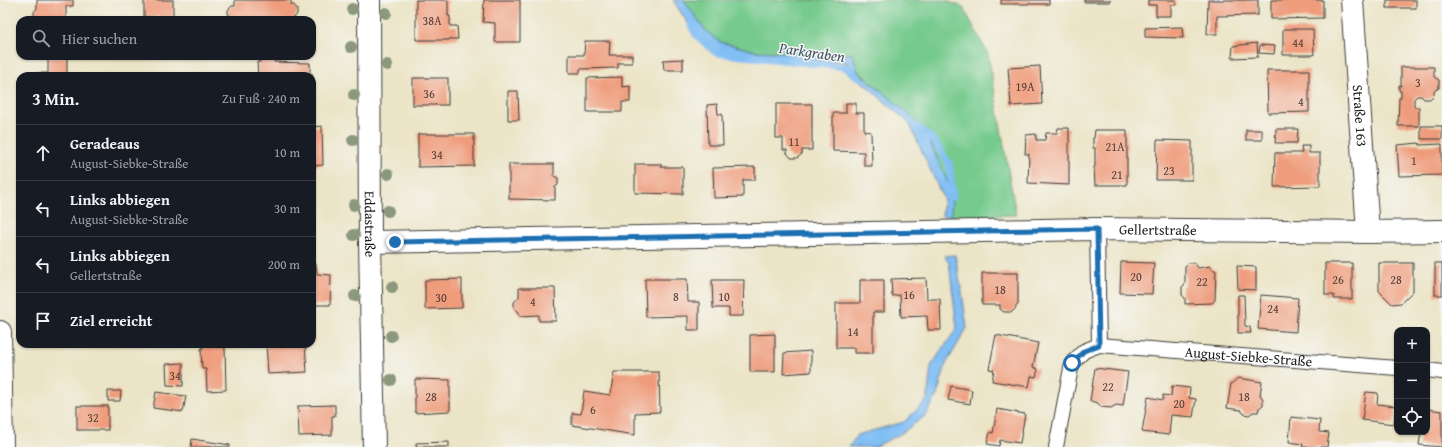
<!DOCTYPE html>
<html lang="de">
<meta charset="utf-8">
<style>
:root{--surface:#171b24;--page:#20242c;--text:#f1f3f6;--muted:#9ea1a6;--line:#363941}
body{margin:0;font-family:"Gentium Book Plus",serif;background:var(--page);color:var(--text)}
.controls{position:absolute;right:12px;bottom:12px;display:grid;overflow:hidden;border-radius:8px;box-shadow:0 1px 3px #0004}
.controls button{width:36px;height:36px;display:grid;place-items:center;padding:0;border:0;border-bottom:1px solid var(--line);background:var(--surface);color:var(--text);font:20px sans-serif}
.stop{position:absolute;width:12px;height:12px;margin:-9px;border:3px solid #1f6fb2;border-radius:50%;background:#fff}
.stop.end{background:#1f6fb2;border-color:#fff;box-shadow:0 1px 4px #0008}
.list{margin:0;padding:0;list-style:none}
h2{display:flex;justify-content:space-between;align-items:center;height:52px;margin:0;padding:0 16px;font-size:17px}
h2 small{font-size:13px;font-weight:400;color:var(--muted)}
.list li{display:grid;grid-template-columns:26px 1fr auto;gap:12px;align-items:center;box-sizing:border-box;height:56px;padding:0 16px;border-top:1px solid var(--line)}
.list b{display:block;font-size:15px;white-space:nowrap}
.list p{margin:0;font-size:13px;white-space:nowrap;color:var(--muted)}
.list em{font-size:13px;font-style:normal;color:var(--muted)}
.icon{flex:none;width:22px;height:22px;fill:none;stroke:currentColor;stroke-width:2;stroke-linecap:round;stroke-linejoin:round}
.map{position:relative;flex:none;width:1442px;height:447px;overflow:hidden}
.search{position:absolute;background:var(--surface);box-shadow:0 1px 3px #0004;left:16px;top:16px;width:300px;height:44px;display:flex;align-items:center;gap:10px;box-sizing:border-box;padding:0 14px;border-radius:12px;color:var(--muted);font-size:15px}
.panel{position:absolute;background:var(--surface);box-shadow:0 1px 3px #0004;left:16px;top:72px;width:300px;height:276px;border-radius:12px}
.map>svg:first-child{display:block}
</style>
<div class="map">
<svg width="1442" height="447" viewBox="0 0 1442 447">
<rect width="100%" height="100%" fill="#f6f6f2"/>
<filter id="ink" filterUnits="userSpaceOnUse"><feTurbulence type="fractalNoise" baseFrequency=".025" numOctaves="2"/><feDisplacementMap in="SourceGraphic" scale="8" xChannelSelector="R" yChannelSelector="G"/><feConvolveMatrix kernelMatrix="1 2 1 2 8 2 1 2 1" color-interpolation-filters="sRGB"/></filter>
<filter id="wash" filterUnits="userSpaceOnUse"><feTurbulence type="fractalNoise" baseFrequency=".012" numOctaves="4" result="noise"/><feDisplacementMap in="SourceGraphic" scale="16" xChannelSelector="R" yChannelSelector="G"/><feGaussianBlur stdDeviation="0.9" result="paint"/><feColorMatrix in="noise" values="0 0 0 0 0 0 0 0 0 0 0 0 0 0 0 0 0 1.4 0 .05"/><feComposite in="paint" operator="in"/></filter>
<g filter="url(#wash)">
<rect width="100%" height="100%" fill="#ebe4c6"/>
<!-- green -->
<polygon fill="#76ca8d" stroke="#497354" points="684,0 944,0 963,7 988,54 1016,215 951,216 952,192 925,131 904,110 858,71 852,54 793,53 755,51 719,42 706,31"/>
<!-- water -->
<g fill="#80bef4" stroke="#4e6d88">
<path d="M673,0H684L706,31L720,42L755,51L793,53L852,54L858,72L904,110L925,131L952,192L951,216H942L944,200L909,123L852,73L846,62L719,54C698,41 686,21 673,0Z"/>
<polygon points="955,255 963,299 967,328 946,364 937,395 926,415 902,433 875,447 849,447 857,435 904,422 927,400 931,366 957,328 949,263 944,256"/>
</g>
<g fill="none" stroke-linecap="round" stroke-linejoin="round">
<!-- stream -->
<g stroke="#80bef4" stroke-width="7">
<polyline points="691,26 697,36 716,53 845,67 858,77"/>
<polyline points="918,127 934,141 949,164 953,197"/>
</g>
</g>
<g id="blocks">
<!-- building -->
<g fill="#ef9c7b">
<polygon points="37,0 73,0 73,6 66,6 66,20 37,20 34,18 34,12 37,8"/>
<rect x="144" y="0" width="29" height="17"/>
<polygon points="235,0 291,0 291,5 294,5 297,9 297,14 294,18 292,18 292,20 235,20 235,18 228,14 228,10 232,6 235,6"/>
<polygon points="416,0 448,0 448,16 450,16 450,26 457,26 458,39 449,39 449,40 416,40"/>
<polygon points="484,0 520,0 520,42 495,42 495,23 483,22"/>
<rect x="1001" y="0" width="48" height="4"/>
<rect x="1084" y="0" width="26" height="2"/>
<polygon points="1148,0 1176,0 1176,5 1171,5 1171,16 1156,16 1156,5 1148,5"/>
<polygon points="1208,0 1258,0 1258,15 1217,16 1217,34 1207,34"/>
<polygon points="1271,0 1323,0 1323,18 1271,19"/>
<rect x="1387" y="0" width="29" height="8"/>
<polygon points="1182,27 1183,38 1145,37 1145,28"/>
<polygon points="1283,29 1313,29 1314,55 1283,55"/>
<polygon points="585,41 610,41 609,55 632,55 632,63 618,63 618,68 580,69 580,73 569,73 569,55 584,55"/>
<polygon points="1257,43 1258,57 1232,58 1233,46"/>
<polygon points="1260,45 1275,46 1274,54 1259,53"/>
<polygon points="48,58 67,58 67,76 37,76 36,73 48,73"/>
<polygon points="261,59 274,59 274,62 310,63 310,74 313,74 313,76 258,76 257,62 260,62"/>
<polygon points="683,59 683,70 664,70 663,60"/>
<polygon points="1040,66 1042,104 1011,106 1008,68"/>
<polygon points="1401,67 1434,67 1434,77 1439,80 1439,88 1434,91 1434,95 1430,99 1424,99 1421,96 1417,96 1414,99 1414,107 1419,107 1419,126 1398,126 1399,98 1401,98 1401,91 1399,91 1399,85 1401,86"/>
<polygon points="1267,70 1309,70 1309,112 1268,113"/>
<polygon points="622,77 622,87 630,86 630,102 622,102 622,112 587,112 587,78"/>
<rect x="413" y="78" width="35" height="27"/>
<polygon points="508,91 518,91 519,120 508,120"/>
<polygon points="846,103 856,103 856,113 864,113 864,131 871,132 872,166 864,166 864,152 833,151 833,113 846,113"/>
<polygon points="717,104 718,114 722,114 723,145 708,145 707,105"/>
<polygon points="776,104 812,104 812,150 802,150 802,154 797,158 791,158 787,153 787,150 783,150 783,138 776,138"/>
<polygon points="322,126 323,165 312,166 312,127"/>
<rect x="1421" y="126" width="21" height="13"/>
<polygon points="1058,128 1069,128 1069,185 1028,183 1029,154 1025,154 1026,135 1036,134 1036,140 1045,140 1046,133 1057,133"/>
<polygon points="1276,129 1298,129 1297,143 1275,143"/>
<polygon points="1095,130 1127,130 1127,185 1095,185 1094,167 1095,167 1095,148 1093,148 1093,138 1094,138"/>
<rect x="1246" y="130" width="16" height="10"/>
<polygon points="418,134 474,134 474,166 418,167"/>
<polygon points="1157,140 1192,141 1192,180 1156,180"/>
<polygon points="1419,143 1420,145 1442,144 1442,175 1399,176 1397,145"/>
<polygon points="1301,146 1309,146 1309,153 1320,153 1320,186 1274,187 1275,153 1302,153"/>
<polygon points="509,164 554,164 554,176 558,178 558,185 555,187 555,200 509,199"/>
<polygon points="635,164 661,164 661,167 683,167 683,194 635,193"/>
<polygon points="755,167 755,180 743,180 743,197 714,198 713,168"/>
<polygon points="1121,262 1154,263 1152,294 1120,293"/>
<polygon points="1188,263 1195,263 1198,268 1211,266 1211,268 1216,271 1215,300 1212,303 1185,304 1185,298 1182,295 1182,287 1185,284 1185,266"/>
<polygon points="1325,263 1352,263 1352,299 1334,299 1334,295 1325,295"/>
<polygon points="1379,263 1413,263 1413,291 1401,303 1392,304 1379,291"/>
<rect x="1435" y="263" width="7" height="32"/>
<polygon points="312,264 316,264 317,274 331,275 330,305 312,305"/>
<polygon points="1237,266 1256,267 1256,290 1238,289"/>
<polygon points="982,273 1018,273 1018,305 1016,305 1016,308 1012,312 1004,312 1000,309 1000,305 982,305"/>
<polygon points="926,278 927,299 940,299 941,330 928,330 927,316 901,317 900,295 892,296 891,279"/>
<polygon points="462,279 462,308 425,309 425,280"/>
<polygon points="645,279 687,279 688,302 699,302 699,330 688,330 688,316 646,317"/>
<polygon points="712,280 744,280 743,316 729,316 729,308 713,308"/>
<polygon points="860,280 884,280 884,312 873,312 873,353 854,353 854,348 836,348 836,303 860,303"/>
<polygon points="519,288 555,288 556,321 539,321 539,315 519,316 519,312 514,308 514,302 519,297"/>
<polygon points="1238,295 1244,295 1245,326 1250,327 1251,333 1238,333"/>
<polygon points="1261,295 1298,298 1296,332 1258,329"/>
<polygon points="775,334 775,372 750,372 750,335"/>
<polygon points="996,335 1038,343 1033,367 1038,369 1036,377 1031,376 1029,387 992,381 994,370 989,369"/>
<polygon points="203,344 224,344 224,348 225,348 226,390 207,391 206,369 202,369 201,349 203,348"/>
<polygon points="266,344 305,344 307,372 268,374"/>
<polygon points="811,351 811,372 783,374 784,353"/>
<polygon points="183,363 183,386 167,385 166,364"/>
<polygon points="1095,368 1128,372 1123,406 1116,405 1111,408 1101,407 1098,403 1090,401"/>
<polygon points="614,372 659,372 660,412 635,413 635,435 572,425 572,413 581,414 584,391 610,395"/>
<polygon points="1238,378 1262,382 1260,395 1263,399 1263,405 1259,408 1258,412 1253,412 1249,415 1244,414 1241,410 1227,408 1231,384"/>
<polygon points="415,379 450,380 450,411 415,413"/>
<polygon points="951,386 972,390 970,404 948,400"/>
<polygon points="1172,386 1190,388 1189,398 1196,399 1193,417 1171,415 1169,435 1142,432 1148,397 1163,400 1163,395 1171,396"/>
<polygon points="108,391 121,391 120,401 108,401"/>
<polygon points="156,392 186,396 183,412 153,408"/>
<polygon points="1366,392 1378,393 1377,404 1396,406 1394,424 1362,420"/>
<polygon points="335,405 335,416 332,416 332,435 299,436 298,406"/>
<rect x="77" y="406" width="31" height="24"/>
<polygon points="997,409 1025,414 1020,443 1000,440 999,446 987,444 990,432 993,433"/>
<polygon points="1427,409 1442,411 1442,447 1419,445 1421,432 1427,432"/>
<polygon points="1291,417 1320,420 1319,432 1329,433 1327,447 1302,447 1303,444 1289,442"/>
<polygon points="192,439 230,445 230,447 191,447"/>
<polygon points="449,442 449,447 416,447 416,443"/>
</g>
</g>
</g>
<g filter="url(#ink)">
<use href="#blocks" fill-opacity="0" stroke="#3b3a36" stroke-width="1"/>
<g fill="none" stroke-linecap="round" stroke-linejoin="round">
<!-- lane casing -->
<g stroke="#3b3a36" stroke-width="16">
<g id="lane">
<path id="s1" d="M1099,345L1397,368"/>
<polyline points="1427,370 1442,372"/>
<polyline points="1056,447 1072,363 1084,351 1099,345 1097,229"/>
</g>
</g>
<!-- street casing -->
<g stroke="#3b3a36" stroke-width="24">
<g id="street">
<path id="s2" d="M369,0L370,242L374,447"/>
<path id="s3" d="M1352,0L1368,232"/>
<path id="s4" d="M370,242L1097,229L1368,232L1442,231"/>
<polyline points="0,332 2,447"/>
</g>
</g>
<!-- lane -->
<use href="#lane" stroke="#fff" stroke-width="14"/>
<!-- street -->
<use href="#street" stroke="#fff" stroke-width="22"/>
</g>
<!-- trees -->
<g fill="#8b987e">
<circle cx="352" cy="9" r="6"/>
<circle cx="386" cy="13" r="6"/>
<circle cx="351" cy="47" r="6"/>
<circle cx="387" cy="65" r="6"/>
<circle cx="354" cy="95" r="6"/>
<circle cx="353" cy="140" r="6"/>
<circle cx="388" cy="174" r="6"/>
<circle cx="354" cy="205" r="6"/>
<circle cx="388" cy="211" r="6"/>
<circle cx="354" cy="235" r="6"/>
<circle cx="392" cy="287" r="6"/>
<circle cx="355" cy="296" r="6"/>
<circle cx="391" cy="336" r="6"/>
<circle cx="391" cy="380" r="6"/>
</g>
</g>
<g fill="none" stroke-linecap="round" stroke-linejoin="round" filter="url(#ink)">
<!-- route -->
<polyline stroke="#1f6fb2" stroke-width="5" points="395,242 1097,229 1099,345 1084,351 1072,363"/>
</g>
<g text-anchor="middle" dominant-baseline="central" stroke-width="3" stroke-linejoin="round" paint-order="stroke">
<!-- number labels -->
<g font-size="12" fill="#513c34">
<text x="432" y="20">38A</text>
<text x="1298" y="42">44</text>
<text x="1418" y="82">3</text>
<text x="1025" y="86">19A</text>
<text x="429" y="93">36</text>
<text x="1301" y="101">4</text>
<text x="794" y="141">11</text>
<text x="1115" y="146">21A</text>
<text x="437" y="154">34</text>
<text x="1414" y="160">1</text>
<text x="1169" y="170">23</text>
<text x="1117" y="174">21</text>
<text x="1136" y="276">20</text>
<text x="1338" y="279">26</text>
<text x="1396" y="279">28</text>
<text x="1202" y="281">22</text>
<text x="1000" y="289">18</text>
<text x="909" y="294">16</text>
<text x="676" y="296">8</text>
<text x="724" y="296">10</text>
<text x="441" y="297">30</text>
<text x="533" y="301">4</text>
<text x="1273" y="308">24</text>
<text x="853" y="331">14</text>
<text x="175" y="375">34</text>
<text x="1108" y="386">22</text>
<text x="431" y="396">28</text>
<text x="1244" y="396">18</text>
<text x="1179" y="403">20</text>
<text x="593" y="409">6</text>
<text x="93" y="417">32</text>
</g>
<!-- street labels -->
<g font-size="14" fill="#1c1c1c" stroke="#f6f6f2">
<text stroke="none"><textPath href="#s3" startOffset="116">Straße 163</textPath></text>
<text stroke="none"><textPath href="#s2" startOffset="224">Eddastraße</textPath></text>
<text stroke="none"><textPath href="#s4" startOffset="788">Gellertstraße</textPath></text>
<text stroke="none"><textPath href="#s1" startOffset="150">August-Siebke-Straße</textPath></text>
</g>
<!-- water labels -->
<g font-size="15" font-style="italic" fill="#3f5568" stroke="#f6f6f2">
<text transform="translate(812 52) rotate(8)">Parkgraben</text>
</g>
</g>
</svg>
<div class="controls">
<button>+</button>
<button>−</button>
<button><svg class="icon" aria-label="locate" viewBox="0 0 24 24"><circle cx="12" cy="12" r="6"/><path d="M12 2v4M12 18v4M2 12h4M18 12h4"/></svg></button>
</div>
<div class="stop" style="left:1072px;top:363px"></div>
<div class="stop end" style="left:395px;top:242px"></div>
<div class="search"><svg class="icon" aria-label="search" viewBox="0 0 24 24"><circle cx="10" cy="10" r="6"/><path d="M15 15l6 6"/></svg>Hier suchen</div>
<section class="panel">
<h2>3 Min.<small>Zu Fuß · 240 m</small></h2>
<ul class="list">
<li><svg class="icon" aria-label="ahead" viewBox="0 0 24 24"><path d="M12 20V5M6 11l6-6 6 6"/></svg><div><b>Geradeaus</b><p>August-Siebke-Straße</p></div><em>10 m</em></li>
<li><svg class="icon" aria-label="left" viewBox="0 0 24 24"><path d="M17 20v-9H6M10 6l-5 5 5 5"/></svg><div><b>Links abbiegen</b><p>August-Siebke-Straße</p></div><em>30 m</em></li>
<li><svg class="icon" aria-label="left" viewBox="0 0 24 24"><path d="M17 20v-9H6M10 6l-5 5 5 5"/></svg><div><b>Links abbiegen</b><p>Gellertstraße</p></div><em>200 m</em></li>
<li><svg class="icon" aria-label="arrive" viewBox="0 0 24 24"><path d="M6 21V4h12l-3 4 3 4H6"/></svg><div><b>Ziel erreicht</b></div></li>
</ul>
</section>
</div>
